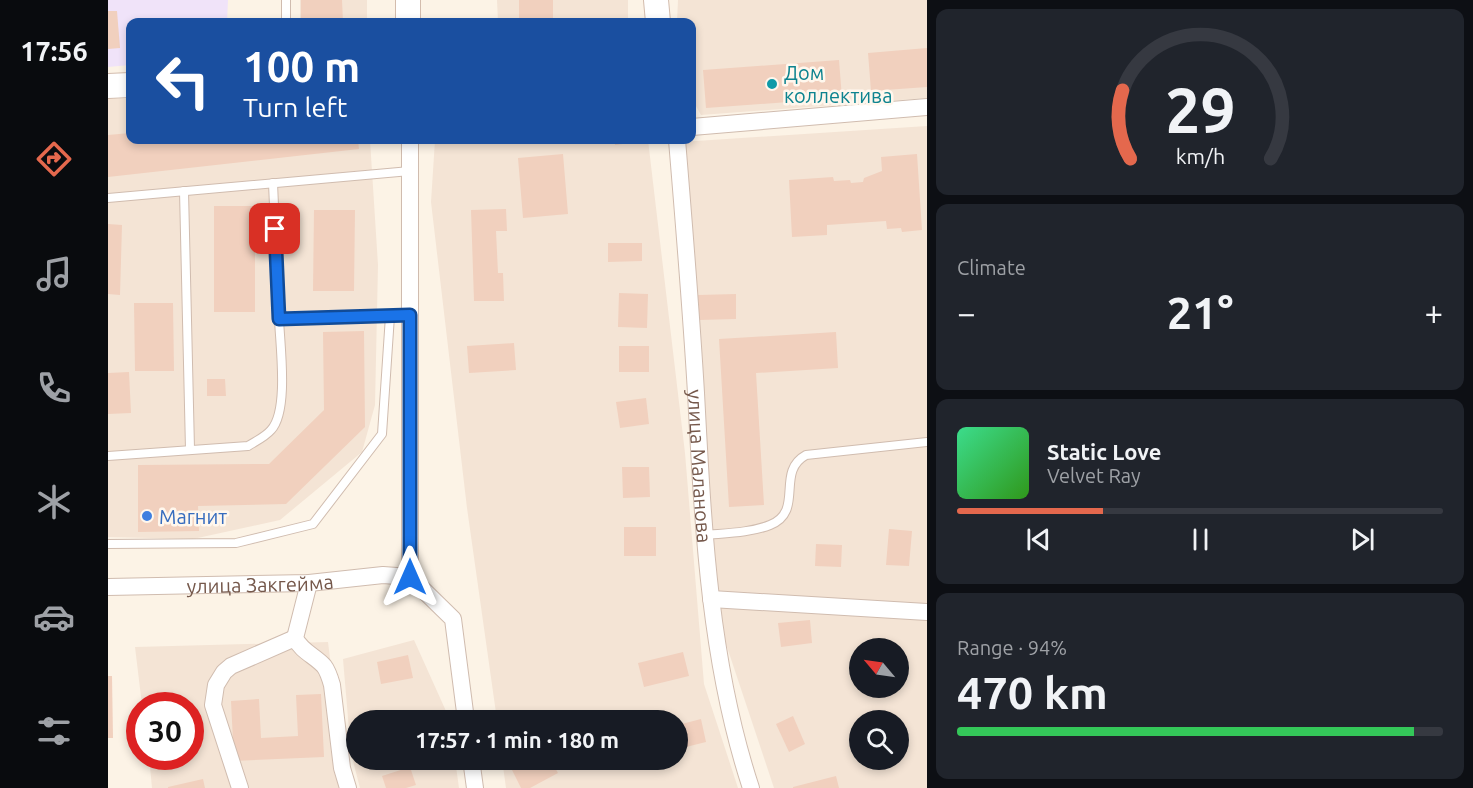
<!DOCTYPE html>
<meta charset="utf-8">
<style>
body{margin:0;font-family:Ubuntu,sans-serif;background:#20242c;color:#f1f3f6;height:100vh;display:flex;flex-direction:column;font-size:22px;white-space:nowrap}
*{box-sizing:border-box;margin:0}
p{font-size:20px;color:#9ea1a6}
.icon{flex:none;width:33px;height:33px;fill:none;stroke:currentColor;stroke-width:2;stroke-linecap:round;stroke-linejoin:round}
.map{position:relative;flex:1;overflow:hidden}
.sheet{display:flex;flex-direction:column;gap:9px;padding:9px;background:#0d0f14;width:546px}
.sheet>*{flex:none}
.guide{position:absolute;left:18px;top:18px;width:570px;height:126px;border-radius:12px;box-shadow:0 3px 9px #0003;background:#1a4fa0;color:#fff;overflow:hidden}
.needle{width:39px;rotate:299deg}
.controls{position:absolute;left:741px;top:638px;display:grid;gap:12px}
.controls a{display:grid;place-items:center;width:60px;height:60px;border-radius:50%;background:#171b24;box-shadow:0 3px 9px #0003;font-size:30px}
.speed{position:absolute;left:18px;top:692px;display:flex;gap:12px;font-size:30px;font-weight:700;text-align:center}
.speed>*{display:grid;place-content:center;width:78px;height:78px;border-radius:50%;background:#171b24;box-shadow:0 3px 9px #0003;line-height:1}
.speed .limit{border:9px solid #d22;background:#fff;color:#111}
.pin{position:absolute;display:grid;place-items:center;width:51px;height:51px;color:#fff;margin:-26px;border-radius:12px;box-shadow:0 3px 9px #0006}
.me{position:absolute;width:66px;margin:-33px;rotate:0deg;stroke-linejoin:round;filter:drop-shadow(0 0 4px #0008)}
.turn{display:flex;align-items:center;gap:21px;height:126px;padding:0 18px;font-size:27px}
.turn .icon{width:78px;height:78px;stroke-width:2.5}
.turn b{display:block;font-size:42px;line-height:51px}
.big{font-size:45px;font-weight:700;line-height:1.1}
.sheet .tile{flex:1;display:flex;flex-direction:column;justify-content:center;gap:9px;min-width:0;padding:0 21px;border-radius:12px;background:#20242c}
.sheet .dial{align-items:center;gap:0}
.dial svg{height:156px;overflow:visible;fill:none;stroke:#363941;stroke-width:7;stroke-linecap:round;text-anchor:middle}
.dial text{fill:#f1f3f6;stroke:none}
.song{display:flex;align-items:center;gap:18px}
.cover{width:72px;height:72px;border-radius:9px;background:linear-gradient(135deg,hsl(150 70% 55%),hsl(110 70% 35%))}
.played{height:6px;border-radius:3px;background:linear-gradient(90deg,#e4684d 30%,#363941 30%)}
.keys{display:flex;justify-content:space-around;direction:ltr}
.heat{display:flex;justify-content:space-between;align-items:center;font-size:33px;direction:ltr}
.charge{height:9px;border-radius:4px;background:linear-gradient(90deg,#34c759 94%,#363941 0)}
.trip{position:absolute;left:238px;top:710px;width:342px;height:60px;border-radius:30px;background:#171b24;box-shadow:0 3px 9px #0003;font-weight:700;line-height:60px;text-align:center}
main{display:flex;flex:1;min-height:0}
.tabs{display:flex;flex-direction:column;width:108px;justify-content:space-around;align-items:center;background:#090b0e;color:#9ea1a6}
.tabs .icon{width:42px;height:42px}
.tabs .on{color:#e4684d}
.tabs b{font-size:27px;color:#f1f3f6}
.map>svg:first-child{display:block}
</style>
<main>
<nav class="tabs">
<b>17:56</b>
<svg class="icon on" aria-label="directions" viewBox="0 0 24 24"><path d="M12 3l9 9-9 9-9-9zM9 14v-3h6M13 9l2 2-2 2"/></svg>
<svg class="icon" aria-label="music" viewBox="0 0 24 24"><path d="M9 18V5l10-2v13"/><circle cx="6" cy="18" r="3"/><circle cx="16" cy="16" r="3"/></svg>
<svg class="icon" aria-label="phone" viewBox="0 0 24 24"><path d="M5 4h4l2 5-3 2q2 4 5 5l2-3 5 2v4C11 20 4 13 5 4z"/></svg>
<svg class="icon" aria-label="climate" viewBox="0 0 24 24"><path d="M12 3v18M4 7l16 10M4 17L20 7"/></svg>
<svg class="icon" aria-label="car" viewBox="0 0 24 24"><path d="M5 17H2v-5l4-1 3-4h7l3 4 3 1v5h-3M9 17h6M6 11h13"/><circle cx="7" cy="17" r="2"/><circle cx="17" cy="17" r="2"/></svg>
<svg class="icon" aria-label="filters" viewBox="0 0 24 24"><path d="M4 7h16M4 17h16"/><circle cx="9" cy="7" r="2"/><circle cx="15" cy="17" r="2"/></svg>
</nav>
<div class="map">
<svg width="819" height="788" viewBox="0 0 819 788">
<rect width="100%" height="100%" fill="#fcf3e6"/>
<g fill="#f4e4d5" fill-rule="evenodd">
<rect x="192" y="0" width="67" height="22"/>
<polygon points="389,0 520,0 520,19 492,22 390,22"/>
<polygon points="570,0 819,0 819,98 593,115 584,99 584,22 569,22"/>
<polygon points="0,99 22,99 22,140 262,140 270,265 267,405 254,452 172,520 85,539 0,537"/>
<path d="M819 126V788H666L613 629 603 583 573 142ZM752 648H790V687H752ZM752 720H790V759H752Z"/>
<polygon points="327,140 540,140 577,453 596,684 630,788 398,788 394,759 570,759 570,720 389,720 359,508 323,202"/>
<polygon points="306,640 342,720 249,720 249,759 347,759 351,788 252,788 243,753 235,659"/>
<polygon points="220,642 238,788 44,788 41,756 82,756 82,705 34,705 27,647"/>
</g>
<polygon fill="#f0e3f9" points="0,0 120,0 119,22 22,22 22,65 0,67"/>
<g fill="#f1d0be">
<polygon points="193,0 234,0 235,22 193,22"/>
<rect x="411" y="0" width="34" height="22"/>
<polygon points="0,11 9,11 12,48 0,49"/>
<polygon points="819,48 819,87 763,91 760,53"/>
<polygon points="731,60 734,98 598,108 595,70"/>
<polygon points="22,133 22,140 250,140 251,149 0,177 0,135"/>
<polygon points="506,140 521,140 522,143 507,145"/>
<polygon points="455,154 460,214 415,218 410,158"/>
<polygon points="809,154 814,230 794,232 793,228 779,229 778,221 719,225 719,235 684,237 681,180 725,177 726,181 742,180 743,183 755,182 756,178 774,171 773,157"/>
<rect x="106" y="206" width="41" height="106"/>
<polygon points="398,209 399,231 388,231 390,273 395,273 396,301 366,301 363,210"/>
<polygon points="206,210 247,210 246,291 205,291"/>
<polygon points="0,224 14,225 12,295 0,294"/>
<polygon points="500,243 534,243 534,261 500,262"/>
<polygon points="511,293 540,294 539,328 510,327"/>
<polygon points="628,294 628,319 591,320 590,295"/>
<polygon points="26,303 65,303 66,371 27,371"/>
<polygon points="256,331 257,427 178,504 90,506 91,531 30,532 30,465 161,464 216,410 215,332"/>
<polygon points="728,332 730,368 648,373 656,505 621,507 611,339"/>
<polygon points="406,343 408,370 361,373 359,346"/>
<rect x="511" y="346" width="30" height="26"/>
<polygon points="21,372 23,413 0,414 0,373"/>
<polygon points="99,379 117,379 118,396 99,396"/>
<polygon points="538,398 541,424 512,428 508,402"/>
<polygon points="514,467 541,467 542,497 515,498"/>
<rect x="516" y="527" width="32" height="29"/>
<polygon points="781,529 804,531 801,566 778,565"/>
<polygon points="708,544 734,545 733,567 707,566"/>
<polygon points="702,620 704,643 673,647 670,623"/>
<polygon points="575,652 581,676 536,687 530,663"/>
<polygon points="300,655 305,678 273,684 269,662"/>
<polygon points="0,676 4,676 5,738 0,738"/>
<polygon points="213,694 216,757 126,761 123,701 151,699 153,738 190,736 188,695"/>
<polygon points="685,716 697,744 681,752 668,724"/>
<polygon points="593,719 598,742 570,749 570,725"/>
<polygon points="415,759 442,759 450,773 422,788 413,788 402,766"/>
<polygon points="302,767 308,785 298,788 278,788 274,776"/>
<polygon points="728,776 731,788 685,788 685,787"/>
<polygon points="95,779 97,788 60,788 60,787"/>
</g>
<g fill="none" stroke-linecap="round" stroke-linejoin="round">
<g stroke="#d0bcaf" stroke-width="10">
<g id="lane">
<polyline points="178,0 178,22"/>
<polyline points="165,183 171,319"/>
<polyline points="76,191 82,449"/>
<polyline points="0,198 302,171"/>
<path d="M0 456 140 446C148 441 157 437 163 430 181 411 172 345 171 319L302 316"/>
<path d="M596 535C617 533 642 533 662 525 697 511 667 472 698 455L819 442"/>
<polyline points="0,544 128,543 205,524 274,434 282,316"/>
</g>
</g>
<g stroke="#d0bcaf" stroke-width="18">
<g id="street">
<polyline points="584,127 819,107"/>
<polyline points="302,140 302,577 345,619 358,720"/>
<path id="s1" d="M569 140C576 224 583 309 588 393 595 525 601 661 643 788"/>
<path d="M201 583 187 638C193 651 207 656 216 666 220 671 222 678 224 685L234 768 240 788"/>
<path id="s2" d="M0 587 201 583 275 575 302 577"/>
<polyline points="603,599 819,612"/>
<polyline points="363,759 367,788"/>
<polyline points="132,788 105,705 108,685 116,672 123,666 187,638"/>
</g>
</g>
<g stroke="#d3bcad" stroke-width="26">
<g id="secondary">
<polyline points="300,0 300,22"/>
<polyline points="548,0 550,22"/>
<polyline points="0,86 22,85"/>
</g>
</g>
<use href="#lane" stroke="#fff" stroke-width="8"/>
<use href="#street" stroke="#fff" stroke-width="16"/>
<use href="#secondary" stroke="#fff" stroke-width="24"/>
</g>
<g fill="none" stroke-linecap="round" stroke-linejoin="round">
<g stroke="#114b97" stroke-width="15">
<polyline id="route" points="167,229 171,319 302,315 302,577"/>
</g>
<use href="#route" stroke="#1a73e8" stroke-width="10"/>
</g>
<circle fill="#0f9aa8" stroke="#fff7ed" stroke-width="2" cx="664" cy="84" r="6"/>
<circle fill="#3f7fe0" stroke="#fff7ed" stroke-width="2" cx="39" cy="516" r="6"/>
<g text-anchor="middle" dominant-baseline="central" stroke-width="5" stroke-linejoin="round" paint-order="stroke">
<g font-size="20" fill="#0d838f" stroke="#fff7ed" text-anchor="start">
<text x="676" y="72">Дом<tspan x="676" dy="23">коллектива</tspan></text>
</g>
<g font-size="20" fill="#75584b" stroke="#fff7ed">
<text stroke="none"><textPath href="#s1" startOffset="327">улица Маланова</textPath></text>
<text stroke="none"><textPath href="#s2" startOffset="152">улица Закгейма</textPath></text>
</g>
<g font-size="20" fill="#366cbe" stroke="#fff7ed" text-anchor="start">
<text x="51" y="516">Магнит</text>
</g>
</g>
</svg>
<div class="controls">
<a><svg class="needle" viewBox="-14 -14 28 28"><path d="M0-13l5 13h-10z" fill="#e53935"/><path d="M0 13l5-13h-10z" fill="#9ea1a6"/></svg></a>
<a><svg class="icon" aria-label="search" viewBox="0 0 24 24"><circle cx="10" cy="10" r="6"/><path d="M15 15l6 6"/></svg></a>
</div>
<div class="speed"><div class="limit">30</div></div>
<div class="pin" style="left:167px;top:229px;background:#d93025"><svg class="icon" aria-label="arrive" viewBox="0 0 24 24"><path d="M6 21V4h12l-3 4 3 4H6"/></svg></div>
<svg class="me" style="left:302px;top:577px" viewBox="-20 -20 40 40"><path d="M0-17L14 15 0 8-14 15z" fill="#1a73e8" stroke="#fff" stroke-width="4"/></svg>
<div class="trip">17:57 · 1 min · 180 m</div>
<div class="guide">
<div class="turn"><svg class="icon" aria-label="left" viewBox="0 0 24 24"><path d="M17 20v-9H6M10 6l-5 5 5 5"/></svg><div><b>100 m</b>Turn left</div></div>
</div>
</div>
<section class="sheet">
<div class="tile dial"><svg viewBox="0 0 100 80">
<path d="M14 69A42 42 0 1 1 86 69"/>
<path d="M14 69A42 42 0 0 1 10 34" stroke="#e4684d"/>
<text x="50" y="56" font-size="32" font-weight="700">29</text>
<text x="50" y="72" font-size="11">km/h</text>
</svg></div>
<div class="tile"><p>Climate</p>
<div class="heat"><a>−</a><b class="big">21°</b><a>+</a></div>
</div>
<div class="tile">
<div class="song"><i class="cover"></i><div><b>Static Love</b><p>Velvet Ray</p></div></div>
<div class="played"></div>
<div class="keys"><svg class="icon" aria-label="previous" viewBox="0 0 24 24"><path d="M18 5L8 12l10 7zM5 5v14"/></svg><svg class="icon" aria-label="pause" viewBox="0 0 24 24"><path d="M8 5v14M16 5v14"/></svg><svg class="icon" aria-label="next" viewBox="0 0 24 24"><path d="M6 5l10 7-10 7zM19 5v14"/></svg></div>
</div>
<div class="tile"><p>Range · 94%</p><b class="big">470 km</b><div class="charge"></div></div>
</section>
</main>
